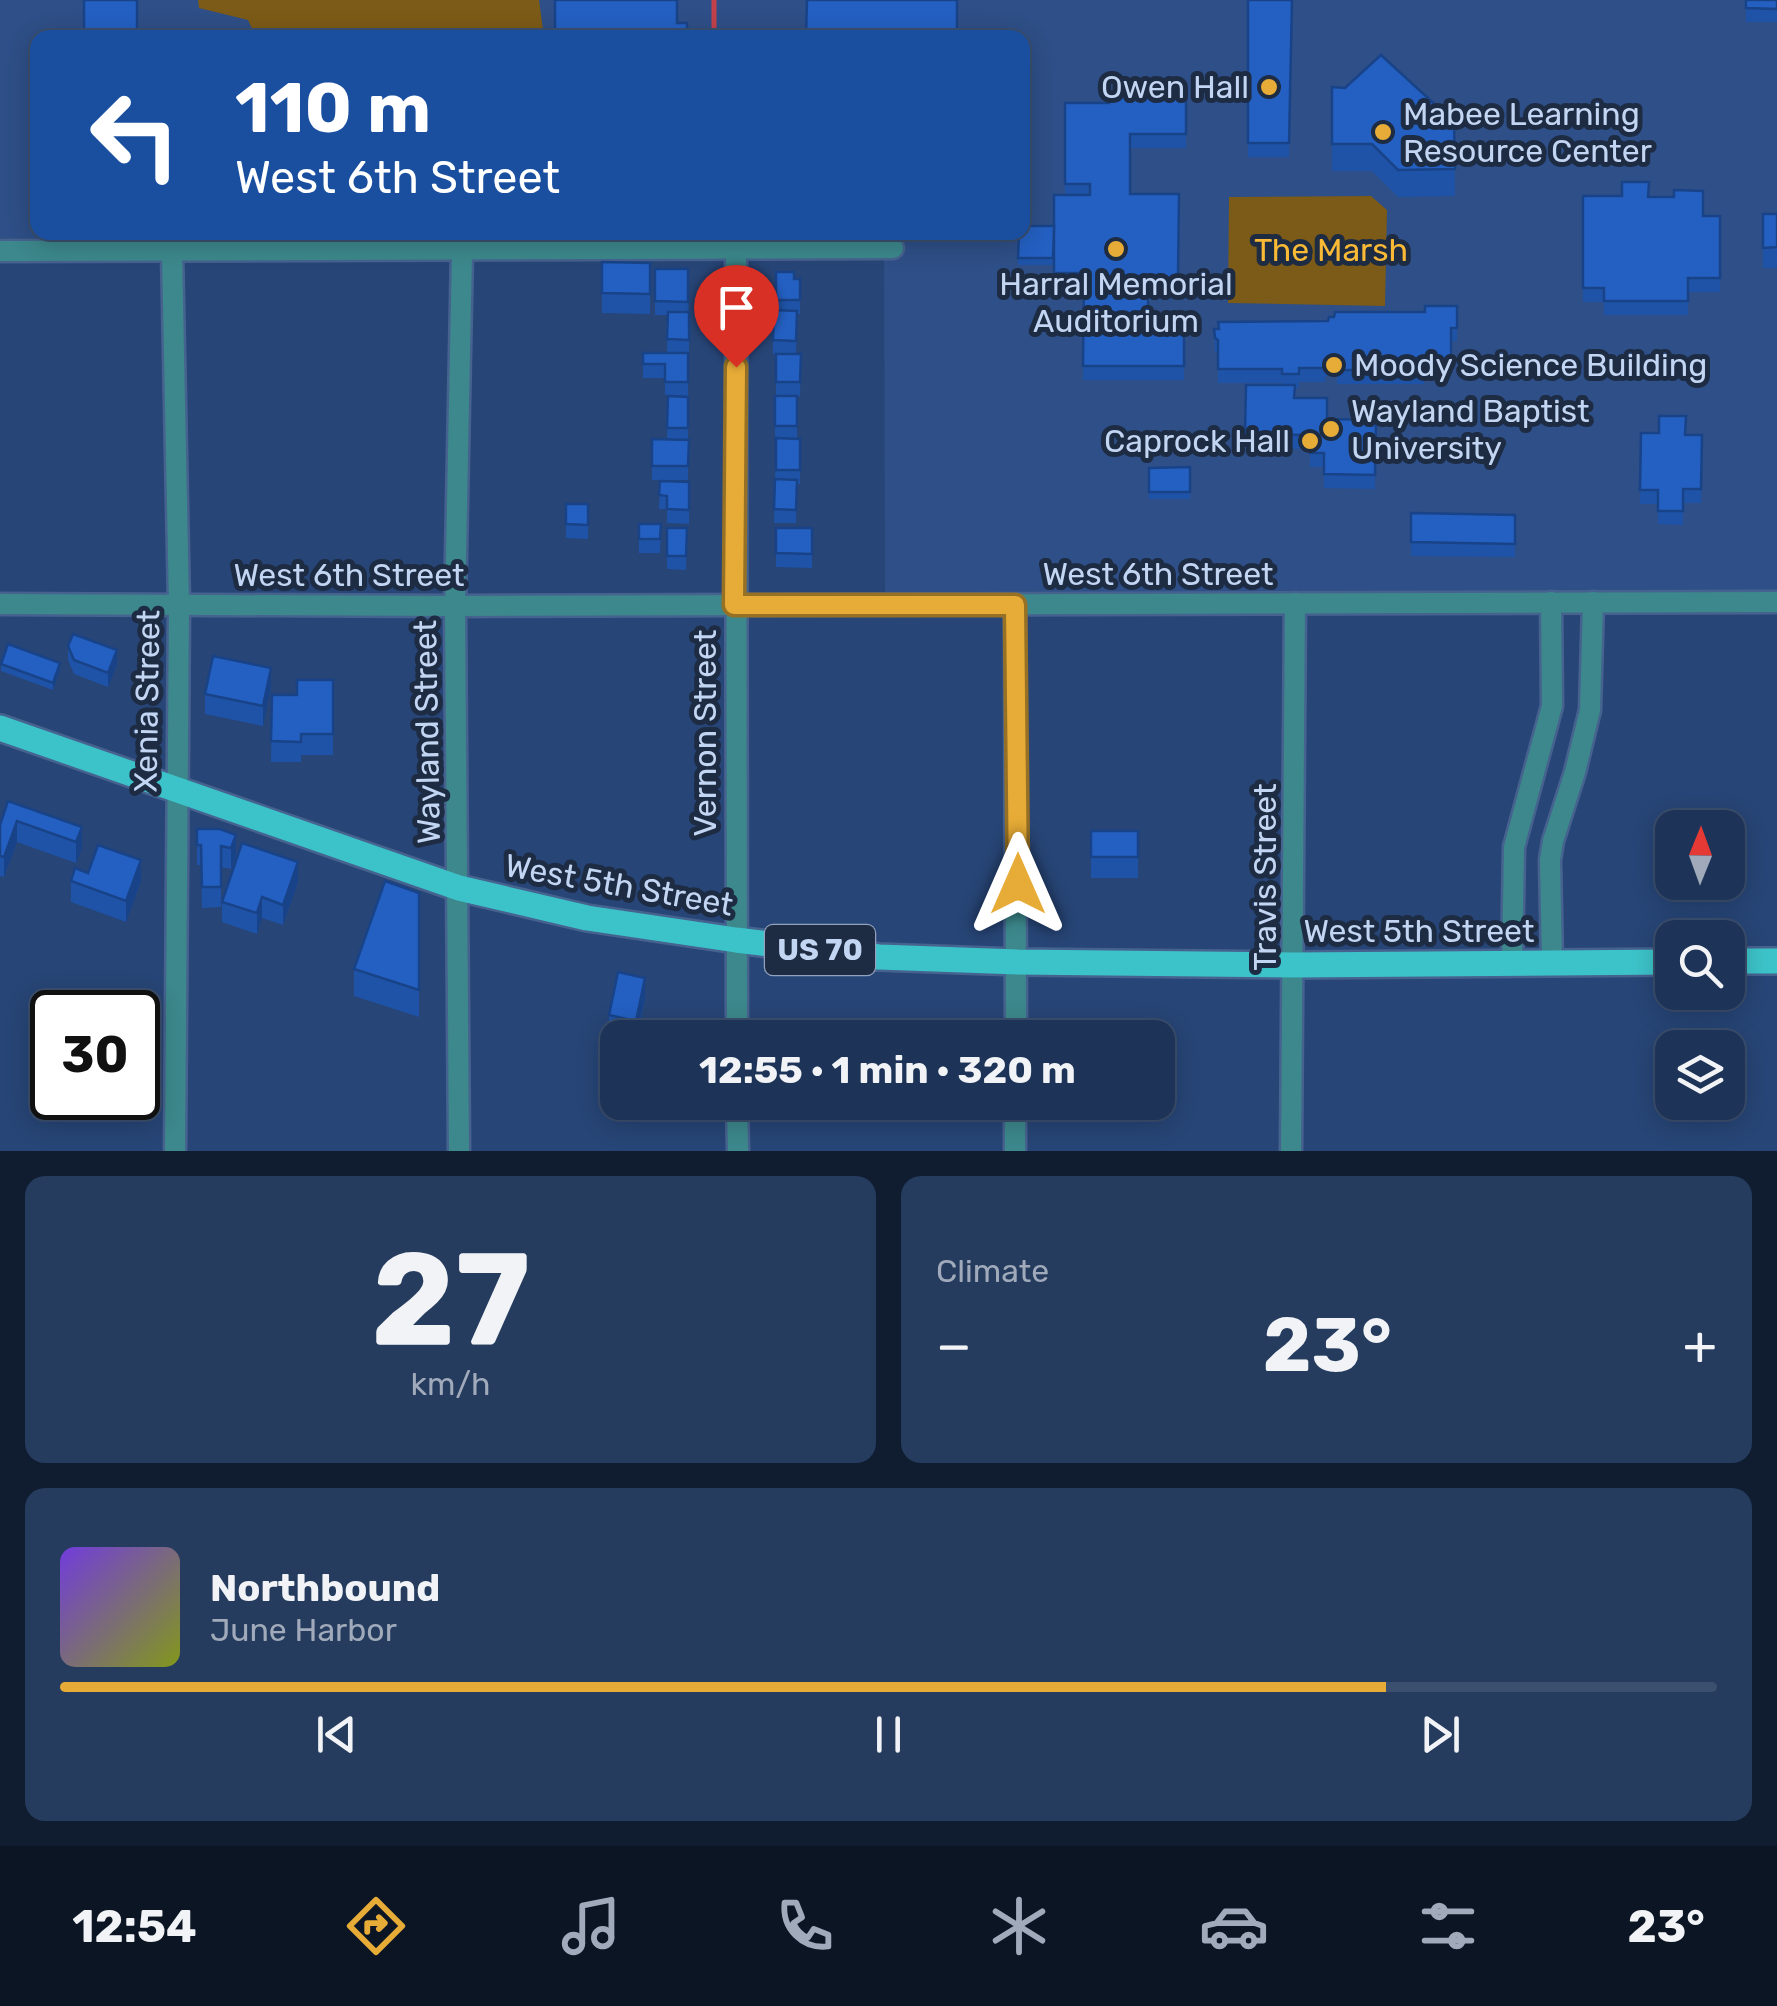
<!DOCTYPE html>
<meta charset="utf-8">
<style>
body{margin:0;font-family:Rubik,sans-serif;background:#253c5e;color:#f1f3f6;height:100vh;display:flex;flex-direction:column;font-size:38px;white-space:nowrap}
*{box-sizing:border-box;margin:0}
p{font-size:32px;color:#a0aaba}
.icon{flex:none;width:55px;height:55px;fill:none;stroke:currentColor;stroke-width:2;stroke-linecap:round;stroke-linejoin:round}
.map{position:relative;height:1151px;overflow:hidden}
.sheet{display:flex;flex-direction:column;gap:25px;padding:25px;background:#101d30;flex:1}
.sheet>*{flex:none}
.guide{position:absolute;left:30px;top:30px;width:1000px;height:210px;border-radius:20px;box-shadow:0 5px 25px #0003,0 0 0 2px #3b4f6e;background:#1a4fa0;color:#fff;overflow:hidden}
.needle{width:65px;rotate:1deg}
.buttons{position:absolute;left:1655px;top:810px;display:grid;gap:20px}
.buttons a{display:grid;place-items:center;width:90px;height:90px;border-radius:20px;background:#1d3458;box-shadow:0 5px 25px #0003,0 0 0 2px #3b4f6e;font-size:50px}
.speed{position:absolute;left:30px;top:990px;display:flex;gap:20px;font-size:50px;font-weight:700;text-align:center}
.speed>*{display:grid;place-content:center;width:130px;height:130px;border-radius:50%;background:#1d3458;box-shadow:0 5px 25px #0003,0 0 0 2px #3b4f6e;line-height:1}
.speed .limit{border:5px solid #111;border-radius:15px;background:#fff;color:#111}
.pin{position:absolute;display:grid;place-items:center;width:85px;height:85px;color:#fff;margin:-102px -42px;border-radius:50% 50% 50% 0;rotate:-45deg;box-shadow:0 0 10px #0007}
.pin .icon{rotate:45deg}
.me{position:absolute;width:110px;margin:-55px;rotate:0deg;stroke-linejoin:round;filter:drop-shadow(0 0 8px #0008)}
.turn{display:flex;align-items:center;gap:35px;height:210px;padding:0 40px;font-size:45px}
.turn .icon{width:130px;height:130px;stroke-width:2.5}
.turn b{display:block;font-size:70px;line-height:85px}
.big{font-size:75px;font-weight:700;line-height:1.1}
.sheet .widget{flex:1;display:flex;flex-direction:column;justify-content:center;gap:15px;min-width:0;padding:0 35px;border-radius:20px;background:#253c5e}
.sheet .dial{align-items:center;gap:0}
.dial b{font-size:130px;line-height:1}
.song{display:flex;align-items:center;gap:30px}
.cover{width:120px;height:120px;border-radius:15px;background:linear-gradient(135deg,hsl(260 70% 55%),hsl(70 70% 35%))}
.played{height:10px;border-radius:5px;background:linear-gradient(90deg,#e7ac37 80%,#3b4f6e 80%)}
.keys{display:flex;justify-content:space-around;direction:ltr}
.heat{display:flex;justify-content:space-between;align-items:center;font-size:55px;direction:ltr}
.sheet .tiles{flex:1;display:grid;gap:25px;grid-template-columns:1fr 1fr}
.widget:last-child{grid-column:span 2}
.trip{position:absolute;left:600px;top:1020px;width:575px;height:100px;border-radius:20px;background:#1d3458;box-shadow:0 5px 25px #0003,0 0 0 2px #3b4f6e;font-weight:700;line-height:100px;text-align:center}
.tab-bar{display:flex;height:160px;justify-content:space-around;align-items:center;background:#0c1523;color:#a0aaba}
.tab-bar .icon{width:70px;height:70px}
.tab-bar .active{color:#e7ac37}
.tab-bar b{font-size:45px;color:#f1f3f6}
.map>svg:first-child{display:block}
</style>
<div class="map">
<svg width="1777" height="1151" viewBox="0 0 1777 1151">
<rect width="100%" height="100%" fill="#274576"/>
<path fill="#2e4f87" fill-rule="evenodd" d="M0 0H1777V590L885 594 884 236 0 238ZM38 38H1022V232H38Z"/>
<g fill="#7c5a17">
<polygon points="198,0 539,0 544,37 256,37 248,20 199,8"/>
<polygon points="1371,196 1387,210 1385,306 1228,303 1229,197"/>
</g>
<g fill="none" stroke-linecap="round" stroke-linejoin="round">
<polyline stroke="#c3414b" stroke-width="5" points="714,0 714,38"/>
<g stroke="#46628f" stroke-width="25">
<g id="street">
<polyline points="736,248 737,1038"/>
<polyline points="0,251 893,248"/>
<polyline points="172,252 179,604 175,1151"/>
<polyline points="0,604 455,606 1777,602"/>
<polyline points="1015,605 1016,1038"/>
<polyline points="1552,963 1550,860 1553,841 1575,772 1590,710 1593,602"/>
<polyline points="1512,964 1514,847 1552,706 1551,602"/>
<polyline points="737,1102 738,1151"/>
<polyline points="459,1151 455,606 462,251"/>
<polyline points="1015,1151 1015,1102"/>
<polyline points="1291,1151 1295,603"/>
</g>
</g>
<g stroke="#46628f" stroke-width="30">
<g id="primary">
<polyline points="0,728 459,888 587,918 736,940 879,957 1018,962 1295,965 1672,962"/>
<polyline points="1728,961 1777,961"/>
</g>
</g>
<use href="#street" stroke="#3c888c" stroke-width="20"/>
<use href="#primary" stroke="#3cc3c9" stroke-width="25"/>
</g>
<g fill="#1f53a7">
<polygon points="807,0 958,0 957,38 806,38"/>
<polygon points="1248,0 1292,0 1289,157 1248,157"/>
<rect x="1746" y="0" width="31" height="22"/>
<polygon points="1332,87 1454,122 1455,196 1398,197 1372,171 1332,171"/>
<polygon points="1186,94 1186,148 1130,148 1130,194 1179,275 1187,276 1187,299 1148,299 1148,320 1184,321 1184,380 1083,380 1084,286 1054,287 1054,234 1053,265 1018,265 1019,232 1054,226 1065,195 1065,103 1109,103"/>
<polygon points="1583,196 1649,197 1703,216 1720,216 1720,292 1688,292 1688,315 1604,315 1604,302 1583,302"/>
<rect x="1763" y="214" width="14" height="54"/>
<polygon points="602,262 650,263 650,314 602,313"/>
<polygon points="655,269 688,269 689,353 667,353 668,315 655,315"/>
<polygon points="776,272 794,279 800,279 800,314 797,314 796,354 801,354 800,396 776,396 776,354 773,354 773,340"/>
<polygon points="1457,306 1457,341 1451,341 1451,377 1424,377 1424,384 1337,384 1337,376 1325,376 1325,382 1299,382 1299,388 1295,388 1294,398 1327,419 1376,420 1375,489 1324,488 1324,467 1310,467 1310,449 1245,448 1246,385 1282,385 1282,383 1218,383 1218,353 1215,352 1214,329 1425,312"/>
<polygon points="643,353 688,353 688,396 665,395 665,378 643,378"/>
<polygon points="668,396 688,397 688,480 652,480 652,439 667,439"/>
<polygon points="775,396 797,396 797,439 800,439 800,484 797,484 796,523 774,523 776,440 775,440"/>
<polygon points="1641,433 1702,435 1701,503 1683,503 1683,525 1658,524 1658,504 1640,504"/>
<polygon points="1190,467 1190,499 1149,499 1149,468"/>
<polygon points="660,481 689,482 689,524 667,523 667,509 659,509"/>
<polygon points="566,504 588,504 588,539 566,538"/>
<polygon points="1411,513 1515,515 1515,557 1411,556"/>
<polygon points="639,524 661,524 660,553 639,553"/>
<polygon points="667,528 687,528 686,570 667,569"/>
<polygon points="776,528 812,528 812,568 776,567"/>
<polygon points="68,646 117,664 108,687 74,674 68,660"/>
<polygon points="1,664 60,670 53,690 1,671"/>
<polygon points="333,680 333,755 301,755 301,762 271,762 272,695 297,695"/>
<polygon points="271,688 263,726 205,714 205,694"/>
<polygon points="8,801 82,827 82,848 76,863 17,842 4,877 0,876 0,825"/>
<polygon points="197,829 220,829 236,855 231,869 221,867 221,907 202,908 201,865 197,865"/>
<rect x="1091" y="831" width="47" height="47"/>
<polygon points="88,873 141,881 126,922 71,902 71,881"/>
<polygon points="298,882 283,925 262,918 257,934 222,922 222,902"/>
<polygon points="419,893 419,1017 354,996 354,969"/>
<polygon points="645,998 637,1038 618,1038 609,1036 609,1015"/>
</g>
<g fill="#194388">
<polygon points="117,650 117,664 108,687 108,673"/>
<polygon points="60,663 60,670 53,690 53,683"/>
<polygon points="271,668 271,688 263,726 263,706"/>
<polygon points="17,821 17,842 4,877 4,857"/>
<polygon points="82,827 82,848 76,863 76,842"/>
<polygon points="236,835 236,855 231,869 231,848"/>
<polygon points="141,860 141,881 126,922 126,901"/>
<polygon points="298,862 298,882 283,925 283,905"/>
<polygon points="262,897 262,918 257,934 257,913"/>
<polygon points="645,978 645,998 636,1038 636,1021"/>
</g>
<g fill="#2460c2" stroke="#194388" stroke-width="2.5">
<rect x="84" y="0" width="53" height="38"/>
<polygon points="555,0 677,0 677,23 687,23 687,38 555,38"/>
<polygon points="807,0 957,0 957,32 906,32 906,38 858,38 858,35 806,35"/>
<polygon points="1248,0 1292,0 1289,143 1248,143"/>
<polygon points="1746,0 1777,0 1777,9 1746,8"/>
<polygon points="1381,55 1454,122 1455,169 1398,170 1372,144 1332,144 1332,87 1345,88"/>
<polygon points="1108,94 1186,94 1186,134 1130,134 1130,194 1179,194 1178,275 1187,276 1187,285 1148,285 1148,320 1184,321 1184,366 1083,366 1084,273 1054,273 1054,195 1090,195 1090,184 1065,184 1065,103 1109,103"/>
<polygon points="1622,182 1649,182 1648,197 1674,197 1674,190 1703,191 1703,216 1720,216 1720,278 1688,278 1688,301 1604,301 1604,288 1583,288 1583,196 1622,196"/>
<polygon points="1763,214 1777,214 1777,247 1763,248"/>
<polygon points="1022,226 1054,226 1053,258 1018,258 1019,232 1022,232"/>
<polygon points="602,262 650,263 650,294 602,293"/>
<polygon points="655,269 688,269 688,302 655,301"/>
<polygon points="776,272 794,272 794,279 800,279 800,300 776,300"/>
<polygon points="1425,306 1457,306 1457,328 1451,328 1451,363 1424,364 1424,370 1337,370 1337,363 1325,363 1325,368 1299,368 1299,374 1282,374 1282,369 1218,369 1218,340 1215,338 1214,329 1219,329 1218,322 1328,321 1329,317 1334,317 1335,312 1425,312"/>
<polygon points="774,310 797,311 796,341 773,340"/>
<polygon points="668,312 689,312 689,340 667,339"/>
<polygon points="643,353 688,353 688,382 665,382 665,364 643,364"/>
<polygon points="776,354 801,354 800,382 776,382"/>
<polygon points="1246,385 1295,385 1294,398 1327,398 1327,419 1376,420 1375,475 1324,474 1324,453 1310,453 1310,435 1245,434"/>
<polygon points="668,396 688,397 688,428 667,428"/>
<rect x="775" y="396" width="22" height="30"/>
<polygon points="1659,416 1686,416 1685,435 1702,435 1701,489 1683,489 1683,511 1658,511 1658,490 1640,490 1641,433 1659,433"/>
<polygon points="776,438 800,439 800,470 776,470"/>
<polygon points="652,439 689,440 688,466 652,466"/>
<polygon points="1190,467 1190,492 1149,492 1149,468"/>
<polygon points="775,479 797,480 796,510 774,509"/>
<polygon points="660,481 689,482 689,510 667,509 667,496 659,495"/>
<polygon points="566,504 588,504 588,525 566,524"/>
<polygon points="1411,513 1515,515 1515,544 1411,542"/>
<polygon points="639,524 661,524 660,539 639,539"/>
<polygon points="667,528 687,528 686,556 667,556"/>
<polygon points="776,528 812,528 812,554 776,553"/>
<polygon points="73,634 117,650 108,673 74,660 68,646"/>
<polygon points="8,644 60,663 53,683 1,664"/>
<polygon points="213,656 271,668 263,706 205,694"/>
<polygon points="297,680 333,680 333,734 301,734 301,742 271,741 272,695 297,695"/>
<polygon points="8,801 82,827 76,842 17,821 4,857 0,856 0,825"/>
<polygon points="197,829 220,829 236,835 231,848 221,846 221,887 202,887 201,845 197,845"/>
<rect x="1091" y="831" width="47" height="26"/>
<polygon points="242,843 298,862 283,905 262,897 257,913 222,902"/>
<polygon points="98,845 141,860 126,901 71,881 75,868 88,873"/>
<polygon points="385,881 419,893 419,990 354,969"/>
<polygon points="618,972 645,978 636,1021 609,1015"/>
</g>
<g fill="none" stroke-linecap="round" stroke-linejoin="round">
<g stroke="#967024" stroke-width="25">
<polyline id="route" points="736,367 734,605 1015,605 1018,884"/>
</g>
<use href="#route" stroke="#e7ac37" stroke-width="18"/>
</g>
<g fill="#e7ac37" stroke="#1e2c43" stroke-width="4">
<circle cx="1269" cy="87" r="10"/>
<circle cx="1383" cy="132" r="10"/>
<circle cx="1116" cy="249" r="10"/>
<circle cx="1334" cy="365" r="10"/>
<circle cx="1331" cy="429" r="10"/>
<circle cx="1310" cy="441" r="10"/>
</g>
<g text-anchor="middle" dominant-baseline="central" stroke-width="10" stroke-linejoin="round" paint-order="stroke">
<rect fill="#1e2c43" stroke="#91a2be" stroke-width="2.5" x="765" y="925" width="110" height="50" rx="8"/>
<g font-size="30" font-weight="bold" fill="#c2d5f2">
<text x="820" y="950">US 70</text>
</g>
<g font-size="32" fill="#c2d5f2" stroke="#1e2c43" text-anchor="start">
<text x="1249" y="87" text-anchor="end">Owen Hall</text>
<text x="1403" y="114">Mabee Learning<tspan x="1403" dy="37">Resource Center</tspan></text>
<text x="1116" y="284" text-anchor="middle">Harral Memorial<tspan x="1116" dy="37">Auditorium</tspan></text>
<text x="1354" y="365">Moody Science Building</text>
<text x="1351" y="411">Wayland Baptist<tspan x="1351" dy="37">University</tspan></text>
<text x="1290" y="441" text-anchor="end">Caprock Hall</text>
</g>
<g font-size="32" fill="#fbba36" stroke="#1e2c43">
<text x="1331" y="250">The Marsh</text>
</g>
<g font-size="32" fill="#c2d5f2" stroke="#1e2c43">
<text x="1158" y="574">West 6th Street</text>
<text x="349" y="575">West 6th Street</text>
<text transform="translate(147 701) rotate(-89)">Xenia Street</text>
<text transform="translate(427 732) rotate(-91)">Wayland Street</text>
<text transform="translate(705 733) rotate(-90)">Vernon Street</text>
<text transform="translate(1265 877) rotate(-90)">Travis Street</text>
<text transform="translate(619 885) rotate(10)">West 5th Street</text>
<text x="1419" y="931">West 5th Street</text>
</g>
</g>
</svg>
<div class="buttons">
<a><svg class="needle" viewBox="-14 -14 28 28"><path d="M0-13l5 13h-10z" fill="#e53935"/><path d="M0 13l5-13h-10z" fill="#a0aaba"/></svg></a>
<a><svg class="icon" aria-label="search" viewBox="0 0 24 24"><circle cx="10" cy="10" r="6"/><path d="M15 15l6 6"/></svg></a>
<a><svg class="icon" aria-label="layers" viewBox="0 0 24 24"><path d="M12 4l9 5-9 5-9-5zM3 14l9 5 9-5"/></svg></a>
</div>
<div class="speed"><div class="limit">30</div></div>
<div class="pin" style="left:736px;top:367px;background:#d93025"><svg class="icon" aria-label="arrive" viewBox="0 0 24 24"><path d="M6 21V4h12l-3 4 3 4H6"/></svg></div>
<svg class="me" style="left:1018px;top:884px" viewBox="-20 -20 40 40"><path d="M0-17L14 15 0 8-14 15z" fill="#e7ac37" stroke="#fff" stroke-width="4"/></svg>
<div class="trip">12:55 · 1 min · 320 m</div>
<div class="guide">
<div class="turn"><svg class="icon" aria-label="left" viewBox="0 0 24 24"><path d="M17 20v-9H6M10 6l-5 5 5 5"/></svg><div><b>110 m</b>West 6th Street</div></div>
</div>
</div>
<section class="sheet">
<div class="tiles">
<div class="widget dial"><b>27</b><p>km/h</p></div>
<div class="widget"><p>Climate</p>
<div class="heat"><a>−</a><b class="big">23°</b><a>+</a></div>
</div>
<div class="widget">
<div class="song"><i class="cover"></i><div><b>Northbound</b><p>June Harbor</p></div></div>
<div class="played"></div>
<div class="keys"><svg class="icon" aria-label="previous" viewBox="0 0 24 24"><path d="M18 5L8 12l10 7zM5 5v14"/></svg><svg class="icon" aria-label="pause" viewBox="0 0 24 24"><path d="M8 5v14M16 5v14"/></svg><svg class="icon" aria-label="next" viewBox="0 0 24 24"><path d="M6 5l10 7-10 7zM19 5v14"/></svg></div>
</div>
</div>
</section>
<nav class="tab-bar">
<b>12:54</b>
<svg class="icon active" aria-label="directions" viewBox="0 0 24 24"><path d="M12 3l9 9-9 9-9-9zM9 14v-3h6M13 9l2 2-2 2"/></svg>
<svg class="icon" aria-label="music" viewBox="0 0 24 24"><path d="M9 18V5l10-2v13"/><circle cx="6" cy="18" r="3"/><circle cx="16" cy="16" r="3"/></svg>
<svg class="icon" aria-label="phone" viewBox="0 0 24 24"><path d="M5 4h4l2 5-3 2q2 4 5 5l2-3 5 2v4C11 20 4 13 5 4z"/></svg>
<svg class="icon" aria-label="climate" viewBox="0 0 24 24"><path d="M12 3v18M4 7l16 10M4 17L20 7"/></svg>
<svg class="icon" aria-label="car" viewBox="0 0 24 24"><path d="M5 17H2v-5l4-1 3-4h7l3 4 3 1v5h-3M9 17h6M6 11h13"/><circle cx="7" cy="17" r="2"/><circle cx="17" cy="17" r="2"/></svg>
<svg class="icon" aria-label="filters" viewBox="0 0 24 24"><path d="M4 7h16M4 17h16"/><circle cx="9" cy="7" r="2"/><circle cx="15" cy="17" r="2"/></svg>
<b>23°</b>
</nav>
